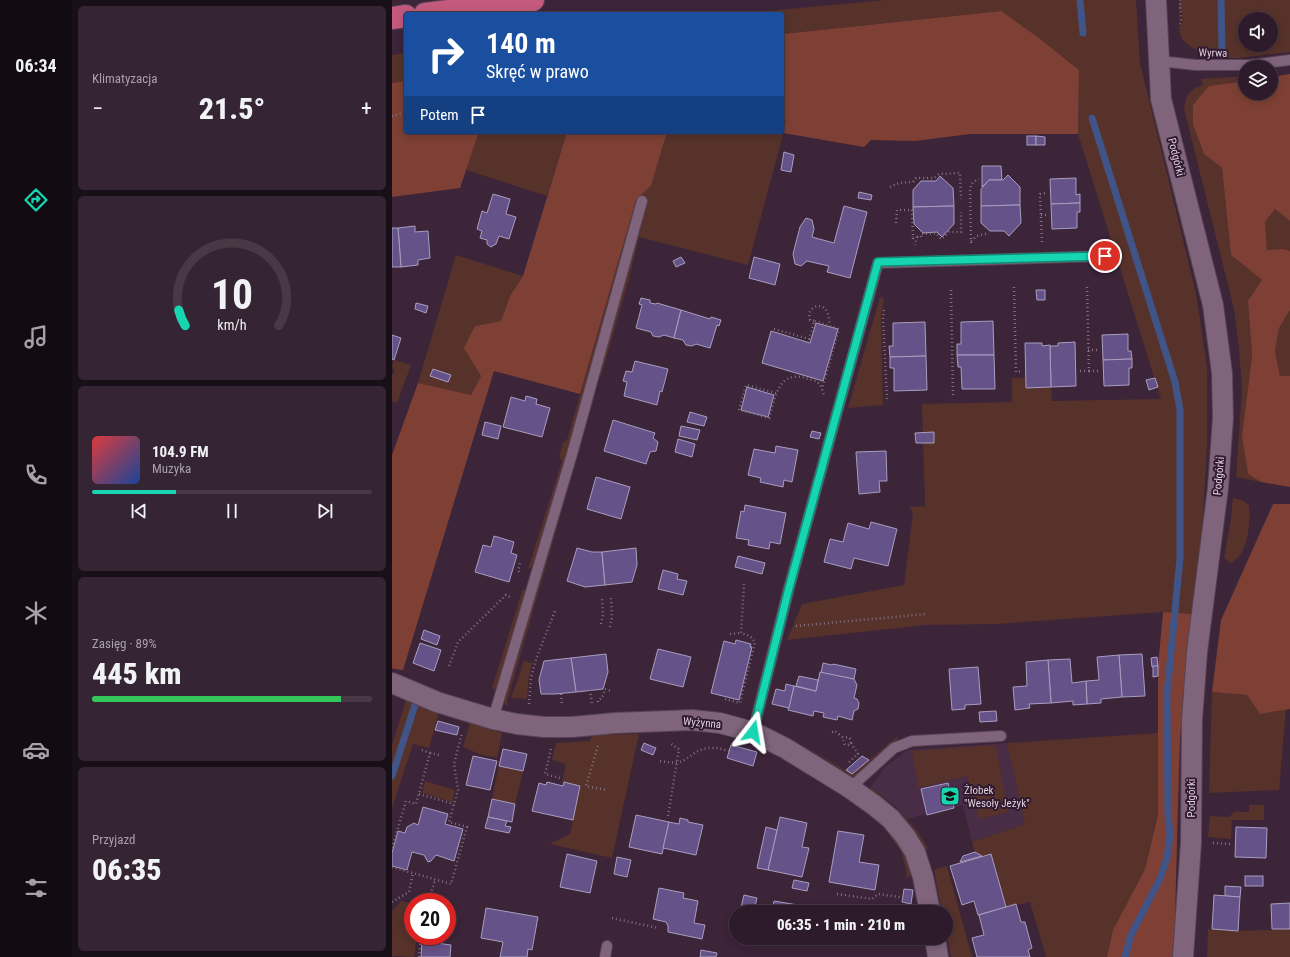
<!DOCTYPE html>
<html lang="pl">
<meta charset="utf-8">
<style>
body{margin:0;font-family:"Roboto Condensed",sans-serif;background:#352433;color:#f1f3f6;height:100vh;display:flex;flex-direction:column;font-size:15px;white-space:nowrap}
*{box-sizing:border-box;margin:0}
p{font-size:13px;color:#a7a1a9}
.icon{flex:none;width:22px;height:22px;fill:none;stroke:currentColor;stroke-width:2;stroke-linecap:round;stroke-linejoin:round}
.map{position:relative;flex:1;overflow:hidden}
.panel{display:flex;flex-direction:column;gap:6px;padding:6px;background:#190f18;width:320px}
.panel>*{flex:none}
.guide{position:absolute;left:12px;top:12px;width:380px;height:122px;border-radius:4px;box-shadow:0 2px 10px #0003,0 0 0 1px #483947;background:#1a4fa0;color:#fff;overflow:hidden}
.controls{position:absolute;left:846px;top:12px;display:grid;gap:8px}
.controls a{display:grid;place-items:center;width:40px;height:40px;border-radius:50%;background:#2d1b2b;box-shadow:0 2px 10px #0003,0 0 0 1px #483947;font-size:20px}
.speed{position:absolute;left:12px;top:893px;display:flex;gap:8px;font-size:20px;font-weight:700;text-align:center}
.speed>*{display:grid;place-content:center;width:52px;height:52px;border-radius:50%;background:#2d1b2b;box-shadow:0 2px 10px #0003,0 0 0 1px #483947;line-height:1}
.speed .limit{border:6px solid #d22;background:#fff;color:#111}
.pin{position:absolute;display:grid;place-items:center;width:34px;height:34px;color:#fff;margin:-17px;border:2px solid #fff;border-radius:50%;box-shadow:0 1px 4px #0007}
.me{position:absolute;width:44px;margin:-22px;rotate:14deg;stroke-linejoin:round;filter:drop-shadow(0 0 3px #0008)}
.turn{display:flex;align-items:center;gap:14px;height:84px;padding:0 16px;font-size:18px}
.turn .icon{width:52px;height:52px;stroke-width:2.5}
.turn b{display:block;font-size:28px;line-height:34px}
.then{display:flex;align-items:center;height:38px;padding:0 16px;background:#0003;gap:8px;font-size:15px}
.big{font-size:30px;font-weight:800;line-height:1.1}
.panel .tile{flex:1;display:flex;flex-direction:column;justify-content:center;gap:6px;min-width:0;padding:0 14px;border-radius:6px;background:#352433}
.panel .dial{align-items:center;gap:0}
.dial svg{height:104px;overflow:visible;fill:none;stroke:#483947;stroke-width:7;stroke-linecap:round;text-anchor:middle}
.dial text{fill:#f1f3f6;stroke:none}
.song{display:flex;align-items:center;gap:12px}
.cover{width:48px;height:48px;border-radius:6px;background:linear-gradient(135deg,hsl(0 70% 55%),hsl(220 70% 35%))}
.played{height:4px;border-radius:2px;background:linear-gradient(90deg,#18d5b2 30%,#483947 30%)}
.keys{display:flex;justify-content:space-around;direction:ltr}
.heat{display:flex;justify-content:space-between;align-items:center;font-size:22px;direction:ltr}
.charge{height:6px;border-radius:3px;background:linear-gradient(90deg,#34c759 89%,#483947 0)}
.trip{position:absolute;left:337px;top:905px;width:224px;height:40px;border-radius:20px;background:#2d1b2b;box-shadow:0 2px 10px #0003,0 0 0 1px #483947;font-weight:800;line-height:40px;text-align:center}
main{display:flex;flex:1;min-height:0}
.menu{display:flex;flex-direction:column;width:72px;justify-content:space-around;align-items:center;background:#120b11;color:#a7a1a9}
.menu .icon{width:28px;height:28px}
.menu .selected{color:#18d5b2}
.menu b{font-size:18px;color:#f1f3f6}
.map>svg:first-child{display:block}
</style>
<main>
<nav class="menu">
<b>06:34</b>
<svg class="icon selected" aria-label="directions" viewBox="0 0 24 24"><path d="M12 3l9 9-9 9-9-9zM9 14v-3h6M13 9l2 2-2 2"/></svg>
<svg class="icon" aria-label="music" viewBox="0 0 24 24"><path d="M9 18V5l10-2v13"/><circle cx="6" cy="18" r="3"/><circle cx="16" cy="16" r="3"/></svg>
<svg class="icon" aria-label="phone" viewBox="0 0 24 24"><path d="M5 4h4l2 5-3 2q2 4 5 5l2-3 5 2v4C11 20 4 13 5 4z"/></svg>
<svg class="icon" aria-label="climate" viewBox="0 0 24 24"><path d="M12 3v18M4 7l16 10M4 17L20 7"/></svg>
<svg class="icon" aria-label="car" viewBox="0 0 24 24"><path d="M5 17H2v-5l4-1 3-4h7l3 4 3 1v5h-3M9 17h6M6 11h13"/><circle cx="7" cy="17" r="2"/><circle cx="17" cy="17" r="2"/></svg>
<svg class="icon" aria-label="filters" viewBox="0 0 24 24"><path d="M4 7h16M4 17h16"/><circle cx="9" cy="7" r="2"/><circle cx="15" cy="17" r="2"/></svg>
</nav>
<section class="panel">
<div class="tile"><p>Klimatyzacja</p>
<div class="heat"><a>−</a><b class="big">21.5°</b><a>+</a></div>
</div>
<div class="tile dial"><svg viewBox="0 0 100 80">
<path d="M14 69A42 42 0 1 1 86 69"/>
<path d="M14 69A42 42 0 0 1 9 57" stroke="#18d5b2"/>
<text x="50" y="56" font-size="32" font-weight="700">10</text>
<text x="50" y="72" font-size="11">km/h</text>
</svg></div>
<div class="tile">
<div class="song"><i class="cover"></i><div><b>104.9 FM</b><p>Muzyka</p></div></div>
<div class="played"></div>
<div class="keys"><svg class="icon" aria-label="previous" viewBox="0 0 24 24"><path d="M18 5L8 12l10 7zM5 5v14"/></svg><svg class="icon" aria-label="pause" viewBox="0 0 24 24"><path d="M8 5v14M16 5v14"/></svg><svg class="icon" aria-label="next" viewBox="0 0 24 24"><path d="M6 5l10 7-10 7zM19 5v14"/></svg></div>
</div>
<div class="tile"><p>Zasięg · 89%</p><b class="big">445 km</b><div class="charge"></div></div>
<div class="tile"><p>Przyjazd</p><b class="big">06:35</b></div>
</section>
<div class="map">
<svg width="898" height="957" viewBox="0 0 898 957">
<rect width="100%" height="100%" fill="#3c2439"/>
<polygon fill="#492c46" points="615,743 633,824 580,842 571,805 514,819 504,807 479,787 492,768 515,750"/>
<g fill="#56322a" fill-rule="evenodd">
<polygon points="493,0 744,0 748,63 804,293 815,367 815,447 810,532 800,614 771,612 604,624 534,625 395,640 410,604 512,585 521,513 517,507 533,506 530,404 620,402 620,378 634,378 659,387 660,401 769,399 686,134 687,70 647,38 608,11 390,34 390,14 342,14"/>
<path d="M789 0H898V52L846 58H811V53C797 46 788 43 787 26H790V10H787V3L789 2ZM853 19H879V45H853Z"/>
<polygon points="14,53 14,81 0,83 0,55"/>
<path d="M853 76V81L817 86 812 154 830 168 839 255 870 280 856 301 860 356 850 436 856 474 869 482 844 477 850 389 847 349 842 309 792 109C794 94 797 91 811 84L809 79Z"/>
<polygon points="390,119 395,120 356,265 247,237 237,279 209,376 207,375 234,280 254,202 251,197 244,200 235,245 141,566 136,569 170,461 167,456 171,443 175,440 244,200 259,186 275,132 390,132"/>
<polygon points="87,132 175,132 155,196 74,170"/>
<polygon points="883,209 898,221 898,251 891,249 875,250 873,222"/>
<polygon points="64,255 131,276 118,296 109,321 83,326 89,376 79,395 26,383"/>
<polygon points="488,297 491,298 492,300 489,315 491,405 456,408"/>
<polygon points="898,310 898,376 888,376 883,351 887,328"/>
<polygon points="2,360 19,365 5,403 0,401 0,374 3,373 0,367"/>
<polygon points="201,398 202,398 115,702 116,706 113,705 112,701 144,594"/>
<path d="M841 498 850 500 857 505C859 522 856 557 838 563L832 558 839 519Z"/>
<polygon points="131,588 134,593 106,686 102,690 100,688"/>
<polygon points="132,661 140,663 137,676 135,699 119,698"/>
<polygon points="820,692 855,695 868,714 894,709 887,790 817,793"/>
<polygon points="15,697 32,706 34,710 45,713 46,716 37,748 21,744 0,808 0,745"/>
<polygon points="78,723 110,733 105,758 87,754 71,747"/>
<polygon points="766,733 766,815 753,869 721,930 715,957 654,957 638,902 614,907 599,854 590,856 583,852 580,842 633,824 615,743"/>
<polygon points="247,734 220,858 158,844 178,834 188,786 170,782 174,764 160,760 164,743 198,741 200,735"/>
<polygon points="505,737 506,738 504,741 487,753 463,776 460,776 406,742 460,774"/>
<polygon points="604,745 616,812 587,819 575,776 526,788 520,751"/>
<polygon points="107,766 131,771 123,804 100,799"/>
<polygon points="33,781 63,790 60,802 30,793"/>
<path d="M479 787C499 804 525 825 536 849L531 848C520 824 500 807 479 790Z"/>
<polygon points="443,791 447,791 490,822 511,847 522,874 514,878 515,872 509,851 489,824"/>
<polygon points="857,805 872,805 872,820 840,820 839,839 816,837 818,816 837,817 842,812 857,812"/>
<polygon points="555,866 580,957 559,957 554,930 554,912 550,912 542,870"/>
<polygon points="9,901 21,904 21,936 25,936 22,957 2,956 0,957 0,910 2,910"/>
<polygon points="816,929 846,931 898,929 898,957 815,957"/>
</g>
<g fill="#7e4034">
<polygon points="609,11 647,38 687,70 686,134 578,134 523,141 479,140 472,147 391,133 394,120 390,119 390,34"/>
<polygon points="898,74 898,221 883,209 873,222 875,250 891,249 898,251 898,310 887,328 883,351 888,376 898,376 898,487 869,482 856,474 850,436 860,356 856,301 870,280 839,255 830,168 812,154 801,124 801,105 817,86 853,81 853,93 879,93 879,77"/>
<polygon points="14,81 14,132 87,132 68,188 0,197 0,83"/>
<polygon points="175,132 275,132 259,186 244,200 188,394 102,371 11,670 2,669 0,668 0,455 26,383 79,395 89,376 72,348 83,326 109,321 118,296 131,276"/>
<polygon points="881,504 898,504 898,709 868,714 855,695 820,692 829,620"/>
<polygon points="771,612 800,614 791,696 788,741 786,803 782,957 715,957 721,930 753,869 766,815 766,666"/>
</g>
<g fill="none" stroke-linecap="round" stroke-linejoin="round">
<g stroke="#415487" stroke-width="7">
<polyline points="688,0 691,33"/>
<polyline points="829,0 830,55"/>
<polyline points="700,118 783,382 788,410 788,558 775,694 776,813 778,835 775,858 768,879 739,935 733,957"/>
<polyline points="0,776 23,705"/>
</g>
</g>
<g fill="#655289" stroke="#a89ebf">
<rect x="635" y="136" width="9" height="9"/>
<polygon points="644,136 653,137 653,145 644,145"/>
<polygon points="392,152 402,155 399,172 389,170"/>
<polygon points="590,166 609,166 610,180 597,180 590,187"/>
<polygon points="616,175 628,187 628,205 589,206 589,189 597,180 611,180"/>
<polygon points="548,176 561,188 562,206 521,207 521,190 529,181 544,181"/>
<polygon points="684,178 684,195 688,194 688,203 659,204 658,179"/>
<polygon points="467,192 480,195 479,200 466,198"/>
<polygon points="101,194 118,199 114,214 124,217 117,239 107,236 104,244 99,247 95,244 95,240 88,238 90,231 85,229 90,211 95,213"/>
<polygon points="688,203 688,212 685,212 685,228 660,229 659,204"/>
<polygon points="628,205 629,223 617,236 612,231 598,231 589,223 589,206"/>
<polygon points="452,206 475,212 458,278 435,272 437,266 415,261 409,266 403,264 401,254 408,227 414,218 420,220 422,229 420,237 442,243"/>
<polygon points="562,206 562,224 550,237 545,232 531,233 522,224 521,207"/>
<polygon points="23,226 23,232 36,231 38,258 26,260 26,265 9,267 6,228"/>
<polygon points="0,228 6,228 9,267 0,267"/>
<polygon points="289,257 293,263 284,267 281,261"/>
<polygon points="362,257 388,264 383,285 357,278"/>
<polygon points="644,290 653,290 653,300 645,300"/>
<polygon points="249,298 258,300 258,303 264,304 265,303 289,310 282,338 272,335 267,337 261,336 259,332 244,328 250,305 247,304"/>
<polygon points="24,303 36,306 34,313 23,309"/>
<polygon points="289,310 318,319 319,317 329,320 327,326 325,325 318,348 304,344 300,346 294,345 291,340 282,338"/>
<polygon points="601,321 602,355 565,355 565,344 569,344 569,322"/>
<polygon points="533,322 534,356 498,357 497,346 501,346 501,323"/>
<polygon points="424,323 446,329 431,381 370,363 379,331 418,343"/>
<polygon points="736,334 736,351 739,351 740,359 711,360 710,335"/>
<polygon points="0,335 9,338 2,360 0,359"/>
<polygon points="683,342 684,386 659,387 658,346 666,346 666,343"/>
<polygon points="633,343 650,343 650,346 658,345 659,387 634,388"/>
<polygon points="565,355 602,355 603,389 570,389 569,367 566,367"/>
<polygon points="534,356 535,390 502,391 502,368 498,368 498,357"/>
<polygon points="740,359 740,368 737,368 737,385 712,386 711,360"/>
<polygon points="243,361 276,369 270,392 268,391 265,405 232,396 235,382 231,381 234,371 240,372"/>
<polygon points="41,369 59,375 56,382 38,376"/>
<polygon points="763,378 766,387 757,390 754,380"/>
<polygon points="355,387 382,395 376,417 349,410"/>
<polygon points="134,396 145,399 144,404 158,408 150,437 111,427 119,397 133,401"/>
<polygon points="298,412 315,417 312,426 295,422"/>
<polygon points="221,420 263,433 261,438 266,442 264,451 258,452 254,464 212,451"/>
<polygon points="93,422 109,426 106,439 90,435"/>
<polygon points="289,426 308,430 305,440 287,436"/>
<polygon points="420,431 429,433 427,439 418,437"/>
<polygon points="542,432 542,443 524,443 523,433"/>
<polygon points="286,439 303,444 300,457 283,452"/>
<polygon points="384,446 406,450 400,482 392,480 391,487 368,482 369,478 356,475 362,449 383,453"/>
<polygon points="494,451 495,481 487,481 488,492 467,494 464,452"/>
<polygon points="204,477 238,487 229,519 195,509"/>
<polygon points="353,505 394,513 388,544 378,542 377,549 356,545 357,540 344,538 349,511 352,512"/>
<polygon points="479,522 505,529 496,566 462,558 459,569 432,562 438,539 451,542 456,523 477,529"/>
<polygon points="102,536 122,542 119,553 125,555 117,582 83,572 91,545 99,547"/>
<polygon points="185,548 200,552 210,552 213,585 193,587 175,581"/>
<polygon points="244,548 245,565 240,582 213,585 210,552"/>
<polygon points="346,556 373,563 370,574 343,567"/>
<polygon points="271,570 286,574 285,579 295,581 291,595 266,589"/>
<polygon points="32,630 48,636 45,645 29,639"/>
<polygon points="344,640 359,644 358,647 360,647 347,700 319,693 332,641 343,644"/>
<polygon points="28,643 49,650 42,671 21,663"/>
<polygon points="266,649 299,657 291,687 258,679"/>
<polygon points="214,654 216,672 211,689 184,692 179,658"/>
<polygon points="750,654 753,696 730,697 727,655"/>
<polygon points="727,655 730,697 709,699 709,703 695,704 694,681 707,680 705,657"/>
<polygon points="765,657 766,666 760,667 759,658"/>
<polygon points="179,658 184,692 163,694 149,694 147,680 152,661"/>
<polygon points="678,659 680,683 694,681 695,704 681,705 681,701 659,703 656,660"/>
<polygon points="656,660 659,703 637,704 638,708 623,710 621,687 635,686 634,662"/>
<polygon points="431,663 440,665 441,664 464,669 462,679 429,673"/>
<polygon points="761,666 766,666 766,676 761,677"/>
<polygon points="586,667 589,704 573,705 573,709 560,710 557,669"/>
<polygon points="428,672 462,679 465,685 462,698 465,699 467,703 466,709 462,711 460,720 446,716 445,720 431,717 432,713 422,711 421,716 396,710 402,686 424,691"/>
<polygon points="407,676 426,680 424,691 404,686"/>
<polygon points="394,684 402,686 397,708 380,704 384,689 393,691"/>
<polygon points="604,711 605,721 588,722 587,712"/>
<polygon points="46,721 67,727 65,735 43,730"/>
<polygon points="252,743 264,748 261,755 249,750"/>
<polygon points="339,745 365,752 361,766 335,758"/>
<polygon points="111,749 135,754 131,771 107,766"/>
<polygon points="81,756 105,761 98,790 74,785"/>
<polygon points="470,756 477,760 460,774 454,770"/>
<polygon points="155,782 171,786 172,782 188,786 181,820 140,811 147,783 154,785"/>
<polygon points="556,783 562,808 535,815 529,789"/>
<polygon points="100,799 123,804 120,822 96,817"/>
<polygon points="31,807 56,814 53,824 71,829 62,861 44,855 39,861 36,862 32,855 20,852 15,870 0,866 0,853 6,831 13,833 15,827 22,823 26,825"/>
<polygon points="244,815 277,822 270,854 237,847"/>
<polygon points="96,817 115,821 113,826 119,827 117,833 93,828"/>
<polygon points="388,817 415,823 410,847 417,848 410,877 376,870"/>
<polygon points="288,818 296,820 296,822 311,825 304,855 271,848 277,822 287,824"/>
<polygon points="374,827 385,830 376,870 365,868"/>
<polygon points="844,827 875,828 874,858 843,857"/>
<polygon points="446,831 472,835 467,862 487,865 483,890 437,882"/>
<polygon points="583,852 590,856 568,862 571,856"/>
<polygon points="175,854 205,861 198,893 168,887"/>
<polygon points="599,854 614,907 586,915 582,901 570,905 558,866"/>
<polygon points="225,857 239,860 235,877 222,874"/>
<rect x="853" y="876" width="18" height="10"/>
<polygon points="402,880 417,883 415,891 400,888"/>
<polygon points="833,886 849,887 848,897 833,896"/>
<polygon points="267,888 292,893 291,898 306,901 302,923 313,925 310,939 276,932 276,926 274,922 261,919"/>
<polygon points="512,889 521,890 519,904 510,902"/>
<polygon points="352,895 365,898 362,911 349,907"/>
<polygon points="822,895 848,897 846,931 820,929"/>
<polygon points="382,901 424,908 423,912 380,912"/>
<polygon points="898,903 898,929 880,929 879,904"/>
<polygon points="624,904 629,922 633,922 640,948 636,950 638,957 585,957 580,938 592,935 587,915"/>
<polygon points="94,908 146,917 140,950 136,949 135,957 108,957 111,942 89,938"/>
<polygon points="366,938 380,938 371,944"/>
<polygon points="30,941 59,945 58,957 29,957"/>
<polygon points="309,950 325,953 324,957 308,957"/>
</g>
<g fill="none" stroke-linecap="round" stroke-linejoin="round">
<g stroke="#574355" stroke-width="12">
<g id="service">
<polyline points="767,61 804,65 858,65 898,60"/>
<polyline points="101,719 180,454 250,201"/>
<polyline points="361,732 397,588 486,263 713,256"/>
<polyline points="458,788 502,748 520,741 609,736"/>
<polyline points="213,957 215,946"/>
</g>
</g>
<g stroke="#574355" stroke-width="22">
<g id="minor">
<polyline points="764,0 769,99 821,305 830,373 831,418 826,488 805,652 800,720 799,843 791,957"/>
<polyline points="0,683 45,702 101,719 125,724 152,727 180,727 223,723 300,720 328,723 361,732 393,748 458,788 482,805 499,819 513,836 523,852 531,877 538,912"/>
<polyline points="543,938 546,957"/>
</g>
</g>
<g stroke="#574355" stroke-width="24">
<g id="motorway">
<polyline points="33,14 141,0"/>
<polyline points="0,18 14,16"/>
</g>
</g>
<g stroke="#847081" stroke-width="2.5" stroke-dasharray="1 3" stroke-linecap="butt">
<polyline points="788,24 789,23 788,0"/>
<polyline points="0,116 14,112"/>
<polyline points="498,187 507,183 521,182 524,178 542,178 547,174 568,173 569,199"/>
<polyline points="649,215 654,215"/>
<polyline points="504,223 505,210 520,210 521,238 525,237 523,245"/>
<polyline points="525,237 529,237 529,234 544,233 549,239 557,232 569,232 569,212"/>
<polyline points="579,241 585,236 597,233"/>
<polyline points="650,242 648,194 655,193"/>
<polyline points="579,243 578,188 581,182 587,179"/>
<polyline points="622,287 624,372 630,371"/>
<polyline points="559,290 561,398"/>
<polyline points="492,310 491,317 495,399"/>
<path d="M422 321 418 320 417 313C421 305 431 303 435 312 437 316 437 321 438 325"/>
<polyline points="382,329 417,339 422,321 447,329 430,389"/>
<polyline points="696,350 706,350"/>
<polyline points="688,371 697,371 695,286"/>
<polyline points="697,371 708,371"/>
<path d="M384 393 354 385 347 410 377 418C383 399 386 370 413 378 417 379 422 380 425 382 430 385 430 392 433 396"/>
<polyline points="127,572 126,570 128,563"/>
<polyline points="209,624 211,615 210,598"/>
<polyline points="404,626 534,614"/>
<polyline points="218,627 220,618 219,598"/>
<polyline points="338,634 349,633"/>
<polyline points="57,666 66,642 114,595 120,598"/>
<polyline points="198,690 200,704"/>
<polyline points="169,694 170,705"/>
<polyline points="333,699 348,703 363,642 358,636 349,633 352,584"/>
<polyline points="206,702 206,700 210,698 213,689 219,691"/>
<polyline points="137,704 139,678 144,659 163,611"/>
<path d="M440 732 443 731C445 733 450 736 451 738 452 741 451 742 453 745H457L459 743 458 739 456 737 451 738"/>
<polyline points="206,746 194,786 214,790"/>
<polyline points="159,749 153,774 168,778"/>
<polyline points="38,753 47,755"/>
<path d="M268 761C275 762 281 763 287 762 295 760 300 754 306 751 316 746 327 748 337 751"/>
<polyline points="457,762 466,754 459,743"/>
<polyline points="27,794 62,804"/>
<polyline points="276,816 287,749 278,743"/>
<polyline points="821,843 839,844"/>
<polyline points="0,848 14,801 24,804 38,753 27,749"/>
<polyline points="0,867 59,884 75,827 57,822 66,790 62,764 70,733"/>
<polyline points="445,894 480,899 486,894 514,898"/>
<polyline points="0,902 17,892 21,873"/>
<polyline points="36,902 43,880"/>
<polyline points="220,918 266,928"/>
<polyline points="27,957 29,936"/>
</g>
<use href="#service" stroke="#7f647c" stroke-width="10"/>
<use href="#minor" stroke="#7f647c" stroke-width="20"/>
<use href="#motorway" stroke="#c45a7d" stroke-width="22"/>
</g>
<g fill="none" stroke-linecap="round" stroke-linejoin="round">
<g stroke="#108a74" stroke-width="10">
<polyline id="route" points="361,732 397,588 486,262 713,256"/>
</g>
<use href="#route" stroke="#18d5b2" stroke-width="7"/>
</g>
<defs>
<g id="school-square" transform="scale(1)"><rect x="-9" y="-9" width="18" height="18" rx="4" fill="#18d5b2" stroke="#311a2f"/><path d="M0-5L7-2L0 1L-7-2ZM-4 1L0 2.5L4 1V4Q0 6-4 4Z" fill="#111"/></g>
</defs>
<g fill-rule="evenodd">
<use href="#school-square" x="558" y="796"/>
</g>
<g text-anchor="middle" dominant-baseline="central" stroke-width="4" stroke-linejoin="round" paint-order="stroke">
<g font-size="11" fill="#dfd0dd" stroke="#311a2f">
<text transform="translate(821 53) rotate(1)">Wyrwa</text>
<text transform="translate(784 157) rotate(76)">Podgórki</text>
<text transform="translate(827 476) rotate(-85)">Podgórki</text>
<text transform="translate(310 723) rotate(5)">Wyżynna</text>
<text transform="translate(799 798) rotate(-90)">Podgórki</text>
</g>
<g font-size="11" fill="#dfd0dd" stroke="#311a2f" text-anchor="start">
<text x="572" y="790">Żłobek<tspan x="572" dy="13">"Wesoły Jeżyk"</tspan></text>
</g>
</g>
</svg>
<div class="controls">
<a><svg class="icon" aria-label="sound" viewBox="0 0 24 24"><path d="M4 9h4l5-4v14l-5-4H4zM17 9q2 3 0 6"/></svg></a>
<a><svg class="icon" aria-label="layers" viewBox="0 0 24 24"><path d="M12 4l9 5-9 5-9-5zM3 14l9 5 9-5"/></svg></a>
</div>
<div class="speed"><div class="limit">20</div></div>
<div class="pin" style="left:713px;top:256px;background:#d93025"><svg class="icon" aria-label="arrive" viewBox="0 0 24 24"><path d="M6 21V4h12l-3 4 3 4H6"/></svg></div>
<svg class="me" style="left:361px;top:732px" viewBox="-20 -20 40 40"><path d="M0-17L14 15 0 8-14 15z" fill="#18d5b2" stroke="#fff" stroke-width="4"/></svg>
<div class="trip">06:35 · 1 min · 210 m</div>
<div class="guide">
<div class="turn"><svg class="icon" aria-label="right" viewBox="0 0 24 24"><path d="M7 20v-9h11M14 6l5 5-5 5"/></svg><div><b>140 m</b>Skręć w prawo</div></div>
<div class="then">Potem<svg class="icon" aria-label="arrive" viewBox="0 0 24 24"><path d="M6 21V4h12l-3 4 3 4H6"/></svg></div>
</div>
</div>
</main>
